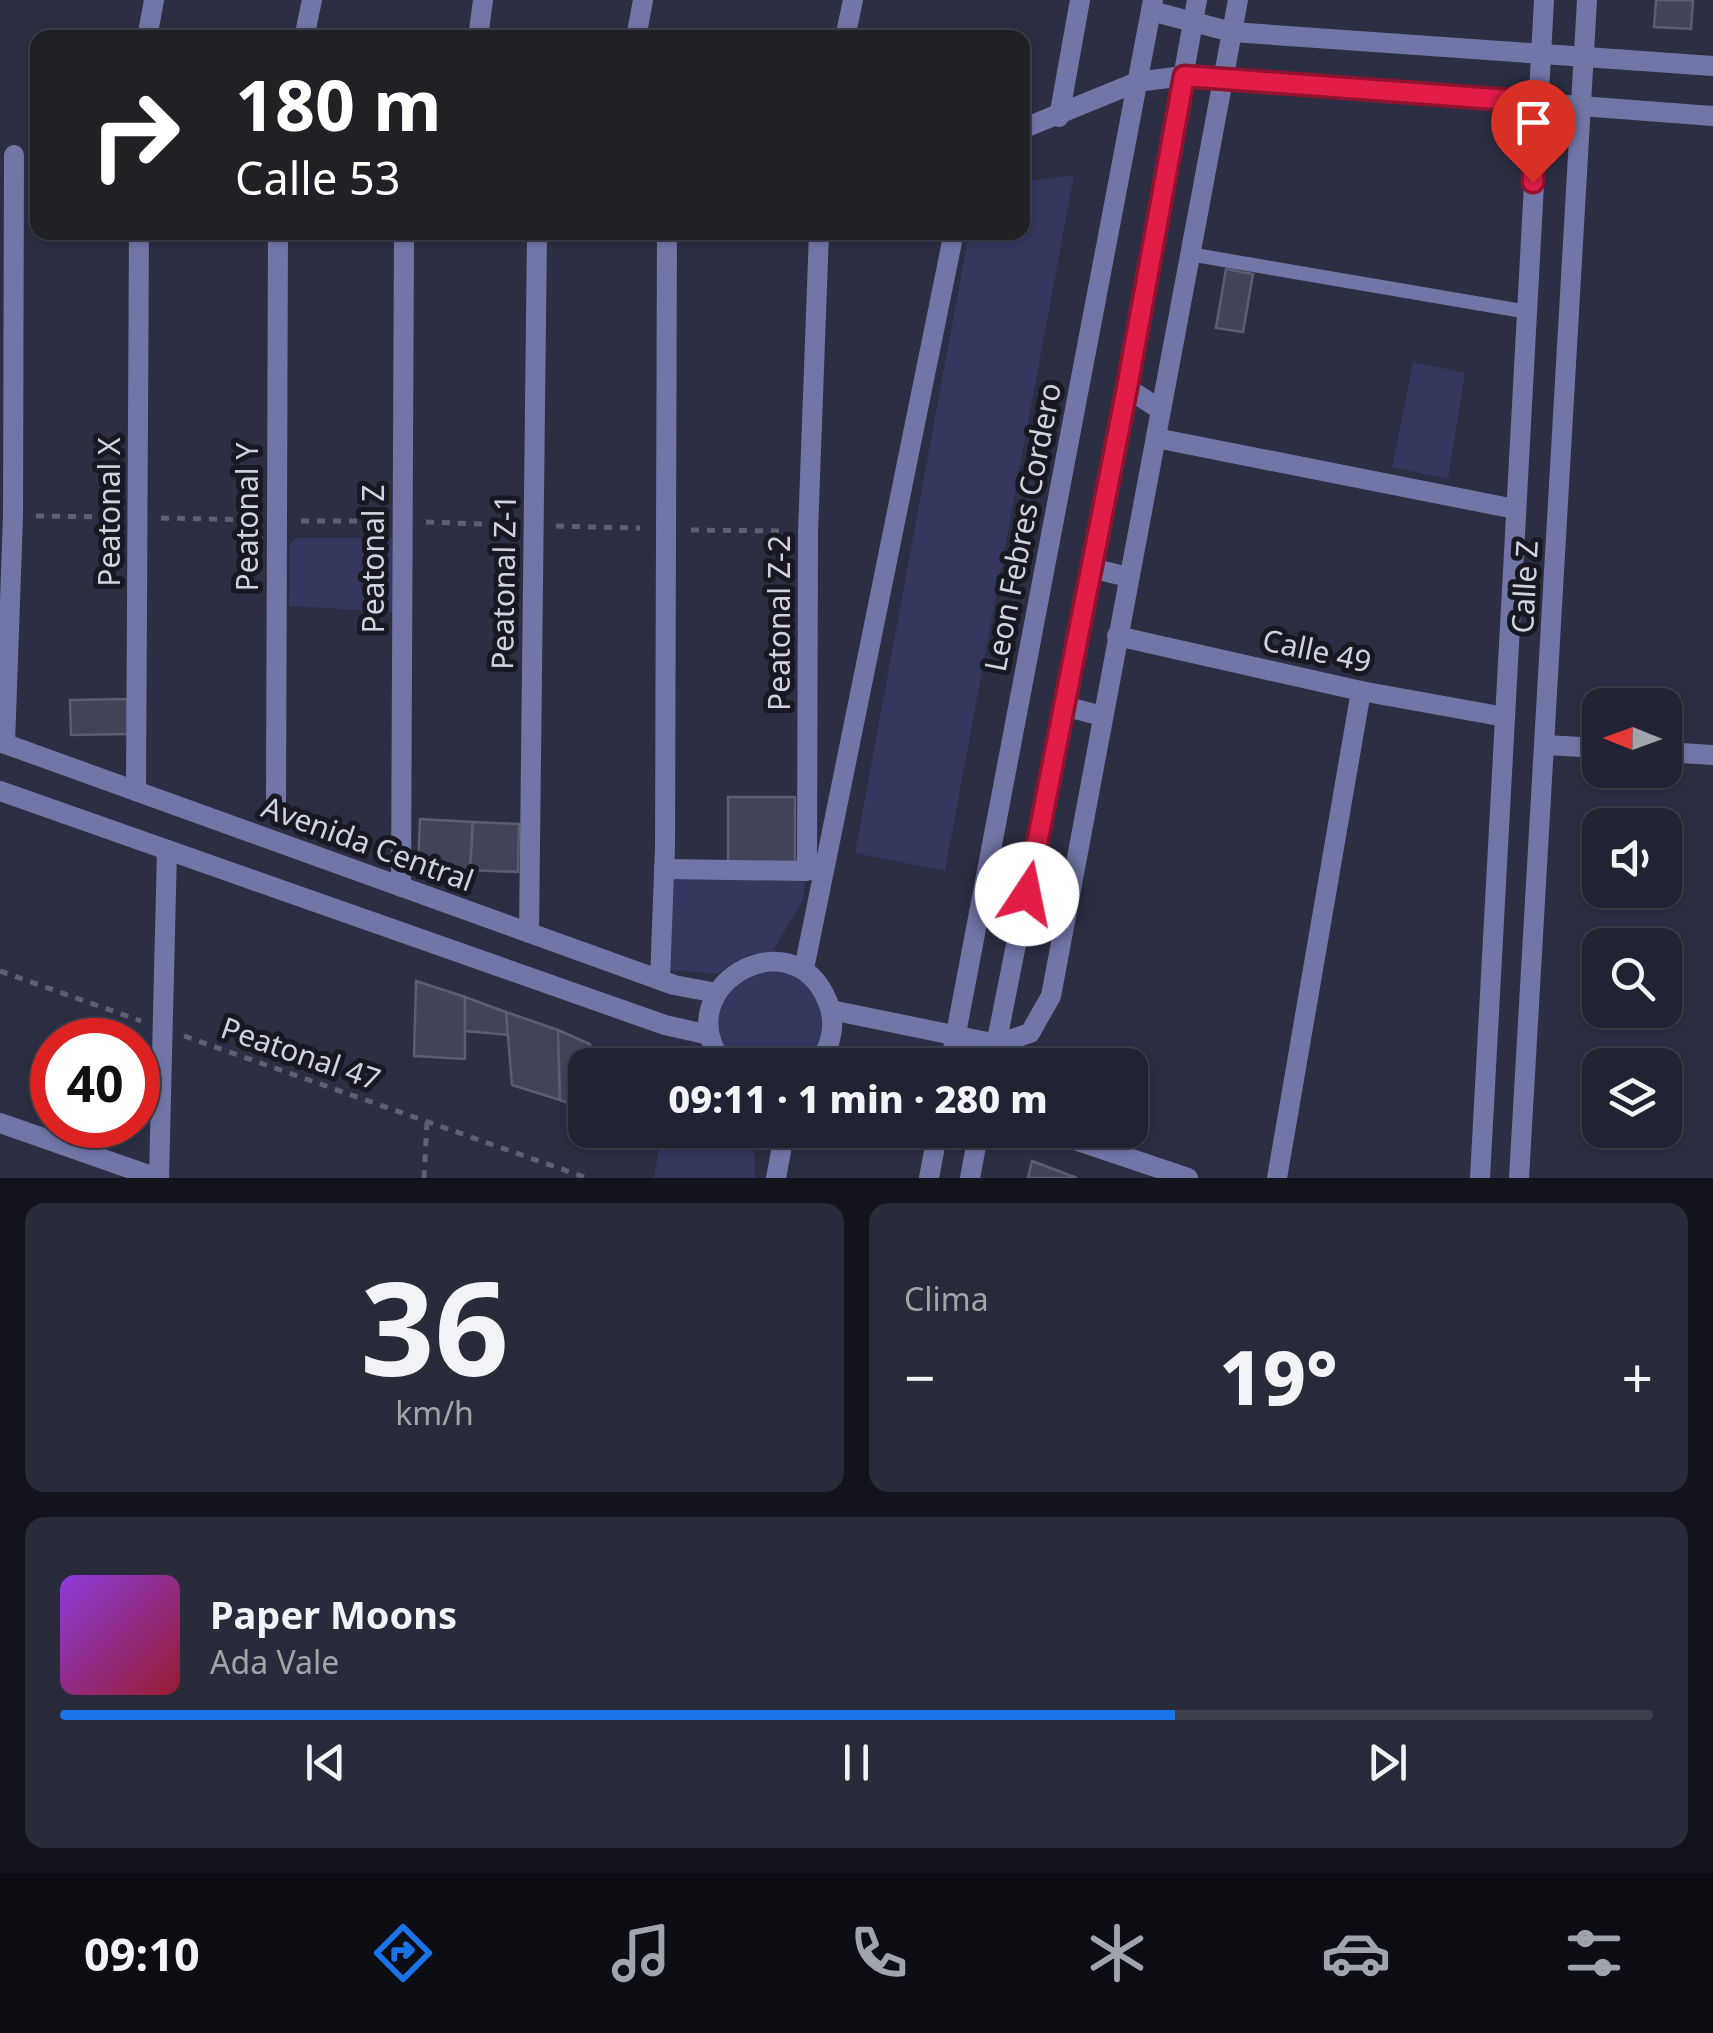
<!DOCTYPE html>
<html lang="es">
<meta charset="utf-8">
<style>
body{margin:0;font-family:"Noto Sans",sans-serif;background:#292b3a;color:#f1f3f6;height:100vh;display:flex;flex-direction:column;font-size:38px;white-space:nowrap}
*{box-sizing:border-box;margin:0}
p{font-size:32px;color:#a2a4ac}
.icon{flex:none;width:55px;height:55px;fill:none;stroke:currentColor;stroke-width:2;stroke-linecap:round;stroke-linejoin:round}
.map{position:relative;height:1178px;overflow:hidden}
.side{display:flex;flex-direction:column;gap:25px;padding:25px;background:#12131c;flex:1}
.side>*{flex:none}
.banner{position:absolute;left:30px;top:30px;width:1000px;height:210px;border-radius:20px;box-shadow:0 2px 8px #0004,0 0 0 2px #3e404d;background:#202124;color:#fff;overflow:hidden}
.needle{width:65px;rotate:271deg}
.controls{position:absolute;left:1582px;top:688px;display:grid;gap:20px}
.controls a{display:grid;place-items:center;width:100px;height:100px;border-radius:20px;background:#212332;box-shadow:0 2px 8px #0004,0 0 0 2px #3e404d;font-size:50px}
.speed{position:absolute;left:30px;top:1018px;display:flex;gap:20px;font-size:50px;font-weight:700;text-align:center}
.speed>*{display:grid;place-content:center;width:130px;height:130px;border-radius:50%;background:#212332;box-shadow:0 2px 8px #0004,0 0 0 2px #3e404d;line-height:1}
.speed .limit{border:15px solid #d22;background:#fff;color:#111}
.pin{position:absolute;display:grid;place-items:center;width:85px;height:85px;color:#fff;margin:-102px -42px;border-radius:50% 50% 50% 0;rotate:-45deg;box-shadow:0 0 10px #0007}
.pin .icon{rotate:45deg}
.me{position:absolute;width:110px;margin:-55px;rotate:11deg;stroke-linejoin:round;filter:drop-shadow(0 0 8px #0008)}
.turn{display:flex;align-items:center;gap:35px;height:210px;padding:0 40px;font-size:45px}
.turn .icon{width:130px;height:130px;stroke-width:2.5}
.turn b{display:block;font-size:70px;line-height:85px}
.big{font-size:75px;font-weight:800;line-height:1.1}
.side .tile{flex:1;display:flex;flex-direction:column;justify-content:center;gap:15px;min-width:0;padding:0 35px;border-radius:20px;background:#292b3a}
.side .dial{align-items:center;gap:0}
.dial b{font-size:130px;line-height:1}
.song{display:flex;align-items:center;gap:30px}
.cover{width:120px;height:120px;border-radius:15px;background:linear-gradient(135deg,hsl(270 70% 55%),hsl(350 70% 35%))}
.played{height:10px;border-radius:5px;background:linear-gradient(90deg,#1a73e8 70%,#3e404d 70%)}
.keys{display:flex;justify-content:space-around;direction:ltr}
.heat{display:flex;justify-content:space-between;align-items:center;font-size:55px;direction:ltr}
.side .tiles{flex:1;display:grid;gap:25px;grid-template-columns:1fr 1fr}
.tile:last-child{grid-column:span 2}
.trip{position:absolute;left:568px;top:1048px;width:580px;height:100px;border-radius:20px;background:#212332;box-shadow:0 2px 8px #0004,0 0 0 2px #3e404d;font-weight:800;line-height:100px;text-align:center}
.dock{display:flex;height:160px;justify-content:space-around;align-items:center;background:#0d0e14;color:#a2a4ac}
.dock .icon{width:70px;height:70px}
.dock .selected{color:#1a73e8}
.dock b{font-size:45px;color:#f1f3f6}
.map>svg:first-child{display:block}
</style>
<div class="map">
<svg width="1713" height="1178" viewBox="0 0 1713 1178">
<rect width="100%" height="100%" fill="#2c2f43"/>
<g fill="#34375e">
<polygon points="1074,175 945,871 855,853 969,233 1022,232 1023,182"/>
<polygon points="1413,362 1465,373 1448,479 1392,467"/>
<polygon points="295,538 393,538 395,612 289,606 290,545"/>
<polygon points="673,877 805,881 803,900 772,952 748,955 717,974 667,970"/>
<path d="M764 967C774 969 787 971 795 976 829 997 833 1038 805 1065 774 1065 716 1077 716 1030 716 1018 722 1004 724 992Z"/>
<polygon points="662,1130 753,1130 755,1178 654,1178"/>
</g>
<g fill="#414459" stroke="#5a5d73" stroke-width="2.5">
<polygon points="1656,0 1693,0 1691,29 1654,27"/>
<polygon points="1226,269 1253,274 1243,332 1216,328"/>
<polygon points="127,699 128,734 71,735 70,700"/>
<polygon points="728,797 795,797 795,863 728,862"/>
<polygon points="420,819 473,822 470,870 418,867"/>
<polygon points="473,822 519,824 518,872 470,870"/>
<polygon points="416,981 465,997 465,1059 414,1056"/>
<polygon points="465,997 506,1012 509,1035 465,1031"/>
<polygon points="506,1012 558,1030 560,1100 512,1085"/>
<polygon points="558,1030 590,1044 591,1065 585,1065 585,1109 560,1100"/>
<polygon points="1032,1161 1077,1178 1028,1178"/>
</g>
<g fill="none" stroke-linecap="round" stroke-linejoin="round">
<g stroke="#5d6072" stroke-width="5" stroke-dasharray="8 8" stroke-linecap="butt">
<polyline points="36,516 115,517"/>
<polyline points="161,518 255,520"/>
<polyline points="301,521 380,521"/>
<polyline points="426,522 510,525"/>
<polyline points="556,526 640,528"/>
<polyline points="691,530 785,531"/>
<polyline points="0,971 141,1021"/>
<polyline points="184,1036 587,1178"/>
<polyline points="424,1178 427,1122"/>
</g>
<polyline stroke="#7176a7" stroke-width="14" points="1189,254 1528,312"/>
<g stroke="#7176a7" stroke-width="20">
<polyline points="1151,11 1232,32 1713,66"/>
<polyline points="147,38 154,0"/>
<polyline points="304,38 312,0"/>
<polyline points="478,38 483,0"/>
<polyline points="636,38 643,0"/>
<polyline points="845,38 853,0"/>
<polyline points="1059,117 1080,0"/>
<polyline points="1022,129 1137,82 1183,76 1713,116"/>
<polyline points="1156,438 1515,509"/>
<polyline points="1117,636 1361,691 1505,717"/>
<polyline points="0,742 674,985 717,993"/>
<polyline points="5,744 13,516 14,155"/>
<polyline points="1545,745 1600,748"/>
<polyline points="1665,752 1713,755"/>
<polyline points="0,791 665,1025 709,1035"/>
<polyline points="136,791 139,232"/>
<polyline points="276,801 278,232"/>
<polyline points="664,869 807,871 808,532 819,232"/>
<polyline points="401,887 404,232"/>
<polyline points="529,933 537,232"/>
<polyline points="804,969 954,232"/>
<polyline points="660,980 665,846 667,232"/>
<polyline points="831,1010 997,1044 1030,1033 1051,996 1238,0"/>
<path d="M725 1065C663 989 791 914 827 1000 837 1022 832 1046 817 1065"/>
<polyline points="0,1123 157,1178"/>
<polyline points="1045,1130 1188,1178"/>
<polyline points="159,1178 167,850"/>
<polyline points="776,1178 785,1130"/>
<polyline points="1277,1178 1361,691"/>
<polyline points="1480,1178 1544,0"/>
<polyline points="1519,1178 1587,0"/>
</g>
<g stroke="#7176a7" stroke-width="20">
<polyline points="1127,388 1161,410"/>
<polyline points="1091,568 1128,577"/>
<polyline points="1064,706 1102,716"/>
<polyline points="950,1065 1153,0"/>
<polyline points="992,1065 1127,388 1197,0"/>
<polyline points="929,1178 938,1130"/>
<polyline points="970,1178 979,1130"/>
</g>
</g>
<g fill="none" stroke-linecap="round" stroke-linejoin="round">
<g stroke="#92132f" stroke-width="25">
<polyline id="route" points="1027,894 1127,388 1184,76 1537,102 1533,182"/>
</g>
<use href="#route" stroke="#e11d48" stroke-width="18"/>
</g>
<g text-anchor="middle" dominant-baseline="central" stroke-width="10" stroke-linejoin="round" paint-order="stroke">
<g font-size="30" fill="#d0d2df" stroke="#171821">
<text transform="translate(108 512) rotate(-90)">Peatonal X</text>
<text transform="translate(246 517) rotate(-90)">Peatonal Y</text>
<text transform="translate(1022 527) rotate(-79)">Leon Febres Cordero</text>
<text transform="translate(372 559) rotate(-90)">Peatonal Z</text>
<text transform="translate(503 582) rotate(-89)">Peatonal Z-1</text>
<text transform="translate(1524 587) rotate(-87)">Calle Z</text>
<text transform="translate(778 623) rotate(-90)">Peatonal Z-2</text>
<text transform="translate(1317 650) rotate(12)">Calle 49</text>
<text transform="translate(368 843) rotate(20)">Avenida Central</text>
<text transform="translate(301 1053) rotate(19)">Peatonal 47</text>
</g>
</g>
</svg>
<div class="controls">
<a><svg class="needle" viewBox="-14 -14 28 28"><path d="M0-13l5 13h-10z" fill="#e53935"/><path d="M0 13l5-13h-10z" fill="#a2a4ac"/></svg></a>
<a><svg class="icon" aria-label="sound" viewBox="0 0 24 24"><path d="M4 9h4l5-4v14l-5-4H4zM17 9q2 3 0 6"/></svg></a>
<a><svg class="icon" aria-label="search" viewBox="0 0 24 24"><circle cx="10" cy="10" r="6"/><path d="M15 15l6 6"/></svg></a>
<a><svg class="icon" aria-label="layers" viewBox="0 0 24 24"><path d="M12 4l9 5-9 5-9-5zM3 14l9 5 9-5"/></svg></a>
</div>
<div class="speed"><div class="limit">40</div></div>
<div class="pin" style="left:1533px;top:182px;background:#d93025"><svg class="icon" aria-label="arrive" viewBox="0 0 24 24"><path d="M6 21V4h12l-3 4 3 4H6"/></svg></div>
<svg class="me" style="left:1027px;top:894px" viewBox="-20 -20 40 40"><circle r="19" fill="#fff"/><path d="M0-13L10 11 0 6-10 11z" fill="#e11d48"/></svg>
<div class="trip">09:11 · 1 min · 280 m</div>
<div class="banner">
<div class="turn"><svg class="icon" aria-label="right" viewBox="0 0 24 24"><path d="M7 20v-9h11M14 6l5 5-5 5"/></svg><div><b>180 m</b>Calle 53</div></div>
</div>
</div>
<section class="side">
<div class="tiles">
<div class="tile dial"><b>36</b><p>km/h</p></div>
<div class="tile"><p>Clima</p>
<div class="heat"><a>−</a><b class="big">19°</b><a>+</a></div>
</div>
<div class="tile">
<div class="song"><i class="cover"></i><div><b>Paper Moons</b><p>Ada Vale</p></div></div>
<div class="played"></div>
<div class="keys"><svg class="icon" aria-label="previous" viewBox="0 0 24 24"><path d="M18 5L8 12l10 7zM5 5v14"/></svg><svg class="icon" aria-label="pause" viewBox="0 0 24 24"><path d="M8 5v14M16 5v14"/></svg><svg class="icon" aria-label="next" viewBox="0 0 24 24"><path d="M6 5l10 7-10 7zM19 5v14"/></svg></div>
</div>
</div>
</section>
<nav class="dock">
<b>09:10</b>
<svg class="icon selected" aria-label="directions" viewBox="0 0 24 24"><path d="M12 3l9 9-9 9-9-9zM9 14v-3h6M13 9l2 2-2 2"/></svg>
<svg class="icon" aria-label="music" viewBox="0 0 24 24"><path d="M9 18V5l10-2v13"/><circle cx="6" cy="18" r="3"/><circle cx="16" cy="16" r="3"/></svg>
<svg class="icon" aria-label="phone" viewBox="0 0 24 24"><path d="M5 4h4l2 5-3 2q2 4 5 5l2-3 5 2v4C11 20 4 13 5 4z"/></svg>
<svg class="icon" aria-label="climate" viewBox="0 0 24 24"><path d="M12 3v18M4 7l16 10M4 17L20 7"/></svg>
<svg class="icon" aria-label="car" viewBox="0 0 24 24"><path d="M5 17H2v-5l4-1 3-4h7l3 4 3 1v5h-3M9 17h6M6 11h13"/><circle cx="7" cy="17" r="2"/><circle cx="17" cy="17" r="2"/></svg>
<svg class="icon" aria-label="filters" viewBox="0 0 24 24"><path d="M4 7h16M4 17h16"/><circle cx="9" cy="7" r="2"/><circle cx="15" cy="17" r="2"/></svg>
</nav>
